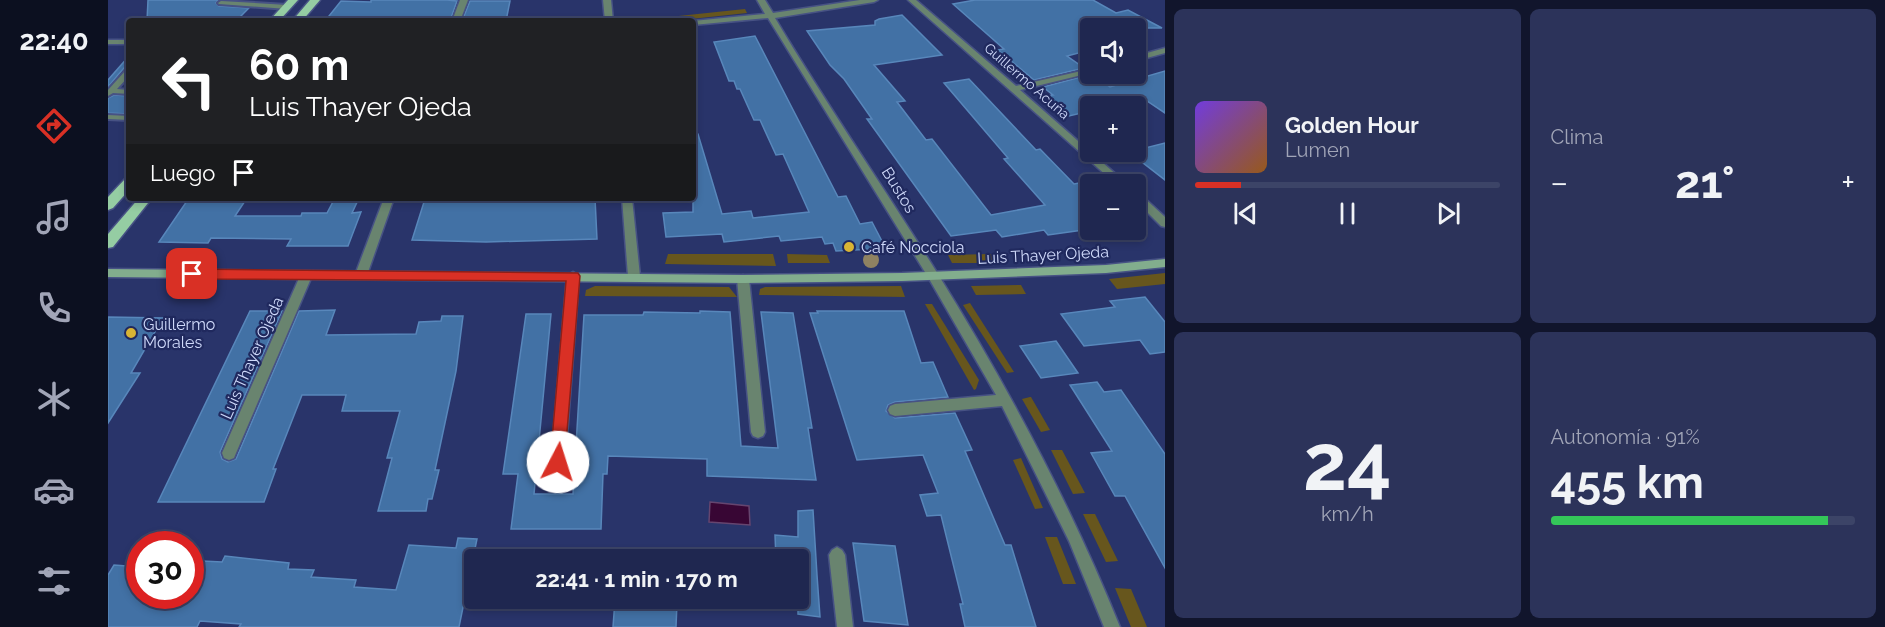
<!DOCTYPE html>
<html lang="es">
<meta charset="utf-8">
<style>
body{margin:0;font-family:Raleway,sans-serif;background:#2c335a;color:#f1f3f6;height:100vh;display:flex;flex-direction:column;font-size:22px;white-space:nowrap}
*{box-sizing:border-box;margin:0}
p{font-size:20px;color:#a1a5b7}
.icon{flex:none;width:33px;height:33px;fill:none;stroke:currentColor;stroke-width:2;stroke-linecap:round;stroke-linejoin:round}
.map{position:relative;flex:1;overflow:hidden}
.drawer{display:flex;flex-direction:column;gap:9px;padding:9px;background:#11152c;width:720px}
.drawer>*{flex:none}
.top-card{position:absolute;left:18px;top:18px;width:570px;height:183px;border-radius:6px;box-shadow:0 3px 9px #0003,0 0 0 2px #3c4467;background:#202124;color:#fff;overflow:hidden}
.buttons{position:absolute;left:972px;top:18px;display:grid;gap:12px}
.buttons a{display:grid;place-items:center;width:66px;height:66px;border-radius:6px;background:#1f2750;box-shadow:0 3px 9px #0003,0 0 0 2px #3c4467;font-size:30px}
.speed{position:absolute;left:18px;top:531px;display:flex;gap:12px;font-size:30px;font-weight:700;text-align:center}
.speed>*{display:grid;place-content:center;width:78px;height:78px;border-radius:50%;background:#1f2750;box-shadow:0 3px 9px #0003,0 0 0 2px #3c4467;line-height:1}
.speed .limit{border:9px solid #d22;background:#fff;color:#111}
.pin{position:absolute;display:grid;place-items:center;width:51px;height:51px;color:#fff;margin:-26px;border-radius:12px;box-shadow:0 3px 9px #0006}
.me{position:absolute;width:66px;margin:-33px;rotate:5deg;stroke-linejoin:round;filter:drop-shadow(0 0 4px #0008)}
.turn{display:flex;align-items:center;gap:21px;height:126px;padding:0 24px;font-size:27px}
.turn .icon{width:78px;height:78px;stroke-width:2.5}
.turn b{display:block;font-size:42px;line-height:51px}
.then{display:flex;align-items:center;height:57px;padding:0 24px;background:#0003;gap:12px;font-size:22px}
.big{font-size:45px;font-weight:700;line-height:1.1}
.drawer .card{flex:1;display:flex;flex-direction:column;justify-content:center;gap:9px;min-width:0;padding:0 21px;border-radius:9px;background:#2c335a}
.drawer .dial{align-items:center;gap:0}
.dial b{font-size:78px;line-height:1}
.song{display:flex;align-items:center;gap:18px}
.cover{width:72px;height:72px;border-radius:9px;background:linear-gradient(135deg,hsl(260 70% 55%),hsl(30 70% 35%))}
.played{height:6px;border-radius:3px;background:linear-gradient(90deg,#d93025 15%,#3c4467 15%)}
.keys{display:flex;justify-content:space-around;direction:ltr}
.heat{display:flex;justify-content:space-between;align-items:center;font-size:33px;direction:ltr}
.charge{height:9px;border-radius:4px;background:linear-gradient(90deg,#34c759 91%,#3c4467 0)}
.drawer .tiles{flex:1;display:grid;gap:9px;grid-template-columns:repeat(2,1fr)}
.trip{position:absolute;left:356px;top:549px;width:345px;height:60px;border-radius:6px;background:#1f2750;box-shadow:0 3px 9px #0003,0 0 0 2px #3c4467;font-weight:700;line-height:60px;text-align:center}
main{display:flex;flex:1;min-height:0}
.tab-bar{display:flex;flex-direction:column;width:108px;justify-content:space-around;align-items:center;background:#0c1020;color:#a1a5b7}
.tab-bar .icon{width:42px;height:42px}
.tab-bar .current{color:#d93025}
.tab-bar b{font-size:27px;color:#f1f3f6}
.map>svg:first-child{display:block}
</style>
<main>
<nav class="tab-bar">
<b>22:40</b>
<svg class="icon current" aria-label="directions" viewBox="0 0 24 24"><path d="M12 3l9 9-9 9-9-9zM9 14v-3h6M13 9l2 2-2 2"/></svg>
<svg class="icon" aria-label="music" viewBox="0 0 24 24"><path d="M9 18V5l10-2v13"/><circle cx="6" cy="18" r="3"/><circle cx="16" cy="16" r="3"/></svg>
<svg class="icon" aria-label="phone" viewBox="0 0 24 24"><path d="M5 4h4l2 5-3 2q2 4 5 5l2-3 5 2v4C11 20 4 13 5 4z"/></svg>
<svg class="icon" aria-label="climate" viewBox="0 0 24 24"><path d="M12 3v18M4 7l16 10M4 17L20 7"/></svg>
<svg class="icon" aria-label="car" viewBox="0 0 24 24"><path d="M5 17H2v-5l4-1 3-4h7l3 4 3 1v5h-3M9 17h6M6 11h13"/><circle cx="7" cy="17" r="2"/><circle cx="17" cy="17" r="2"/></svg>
<svg class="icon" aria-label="filters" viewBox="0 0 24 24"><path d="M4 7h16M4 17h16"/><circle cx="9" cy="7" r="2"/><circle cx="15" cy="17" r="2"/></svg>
</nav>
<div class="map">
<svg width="1057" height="627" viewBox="0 0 1057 627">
<rect width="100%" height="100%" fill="#29346a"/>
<g fill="#67561d">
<polygon points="637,9 639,13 564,21 523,21"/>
<polygon points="560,254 665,254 668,266 557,264"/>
<polygon points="679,254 719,255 722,263 680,263"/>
<polygon points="883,254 887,263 844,263 840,255"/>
<polygon points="1057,273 1057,284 1009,289 1001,279"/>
<polygon points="913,285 918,294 868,295 863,286"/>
<polygon points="487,286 621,287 629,297 477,296 478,290"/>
<polygon points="793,286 797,297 651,295 652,289 657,287"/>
<polygon points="862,303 906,372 899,373 855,305"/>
<polygon points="817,304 824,304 871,380 868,389 866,390"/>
<polygon points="922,397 923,397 942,430 933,432 914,399"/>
<polygon points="943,450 954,450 977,493 965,494"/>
<polygon points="913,458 935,508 927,509 905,460"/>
<polygon points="975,514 987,514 1010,561 998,562"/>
<polygon points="937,537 949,537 968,584 955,584"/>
<polygon points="1007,588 1023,589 1039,627 1023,627"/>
</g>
<polygon fill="#380634" stroke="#65456f" stroke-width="1.5" points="602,502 641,506 642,525 601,522"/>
<g fill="#4271a5" stroke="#5887bb" stroke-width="1.5">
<polygon points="40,0 110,0 108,3 111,6 141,8 128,21 39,21"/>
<polygon points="263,0 339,0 349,1 342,21 217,21 233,1 263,2"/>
<polygon points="867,0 985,0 1008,13 1020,10 1054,28 982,28 982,50 959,56 976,68 926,80 890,50 896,49 845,4"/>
<polygon points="362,1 402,1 398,21 354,21"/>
<polygon points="794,15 834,55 766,65 797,101 789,102 818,140 824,139 883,215 937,205 896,159 900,158 836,83 861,79 928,150 932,149 966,184 982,181 982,229 940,235 936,230 894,237 888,230 843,236 759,119 764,119 736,79 722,65 699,31 767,25 767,21 771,19"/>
<polygon points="647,36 730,197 738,196 752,224 764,222 776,245 763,246 764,249 728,251 725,243 717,244 714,237 673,241 671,236 616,242 614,234 558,237 555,213 585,212 585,135 590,134 614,214 643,211 645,218 701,212 675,154 668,155 652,120 646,120 632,89 629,89 626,81 621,81 606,42"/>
<polygon points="21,56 21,68 16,68 0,87 0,80"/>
<polygon points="1057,71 1057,113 1036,99 1002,106 982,106 982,111 961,116 938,96 945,95 935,87 984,74 1002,87"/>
<polygon points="6,95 21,96 21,114 0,113 0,98"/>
<polygon points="1057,143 1057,180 1021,152"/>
<polygon points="81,198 139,198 127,216 193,216 194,213 219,213 227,198 251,198 244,213 253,212 240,246 179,246 183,239 103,238 100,243 51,242"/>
<polygon points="374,198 487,198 489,239 378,242 304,240 316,202 373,202"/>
<polygon points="1037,297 1057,322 1057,352 1042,354 1032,340 976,346 953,314 1007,307 1002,301"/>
<polygon points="227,310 218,335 308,334 311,322 333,321 334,316 355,316 348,371 327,470 331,470 324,499 320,499 318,511 270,511 284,458 279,458 292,411 234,411 238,395 194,395 165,469 168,469 156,502 50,502 142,311 174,311 112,452 114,459 120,462 128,459 191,311"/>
<polygon points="592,311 622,312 633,446 670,448 653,312 685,313 704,428 700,428 708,480 599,476 599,459 500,456 499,474 495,474 493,529 403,529 410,474 395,474 418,314 443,314 426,494 465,494 476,315 535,315 536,312 592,313"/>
<polygon points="709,311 796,311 813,363 825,362 840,397 787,402 780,405 778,411 787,418 847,413 864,450 857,451 897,545 903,545 928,627 857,627 852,604 855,604 833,515 819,516 812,495 830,493 815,455 749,460 702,313 710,313"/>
<polygon points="0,317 55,318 23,373 32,373 0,423"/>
<polygon points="948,341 970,373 933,378 912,346"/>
<polygon points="989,382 996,392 1013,390 1057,454 1057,568 1017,496 1007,496 983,453 1004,451 962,385"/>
<polygon points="705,510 709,575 712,617 690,614 690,560 668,560 667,535 690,537 690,511"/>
<polygon points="350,538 369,539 351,627 131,627 133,624 92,621 89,627 0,627 0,575 6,565 32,567 32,596 82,596 82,588 95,561 114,562 117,556 181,563 180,569 206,570 203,577 248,580 246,587 288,590 301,545 348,548"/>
<polygon points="745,543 787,546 800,625 756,621"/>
<polygon points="507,600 569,603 568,627 505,627"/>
</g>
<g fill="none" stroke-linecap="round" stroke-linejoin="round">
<g stroke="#475284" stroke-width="4">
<g id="lane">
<polygon points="113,1 179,5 182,7 179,9 111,4 110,3"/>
<polygon points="18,70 21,70 21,76 9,89 21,90 21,94 5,93 0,96 0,90"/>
<polygon points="0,115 21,116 21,120 0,119"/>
</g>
</g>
<g stroke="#475284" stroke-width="3">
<g id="street">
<polygon points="352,0 360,0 352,21 344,21"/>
<polygon points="495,0 503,0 505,21 497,21"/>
<path d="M649 0H657L665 13 752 0H770L766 2 667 18C718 104 775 186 828 271 899 385 962 503 1012 627H996L961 541 894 406 787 416 782 414 780 410 782 406 787 404 888 395 820 277 660 18 585 25V21L657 14Z"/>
<polygon points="800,0 808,0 908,86 982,69 982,73 912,90 1019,184 1008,184"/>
<rect x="0" y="40" width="21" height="4"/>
<polygon points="1057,48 1057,53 1028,61 1028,56"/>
<polygon points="1028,192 1032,194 1057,217 1057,227 1053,226 1028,201"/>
<polygon points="276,198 286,198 259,275 253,279 247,275"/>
<polygon points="514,198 524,198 532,276 526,280 520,276"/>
<polygon points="198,272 204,276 128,453 126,458 121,460 116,458 114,453 192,276"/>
<polygon points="465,272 471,276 457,462 455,467 450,469 445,467 443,462 459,276"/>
<polygon points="635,275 641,279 657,432 655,436 650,438 645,436 643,432 629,279"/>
<polygon points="729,547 734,550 737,555 745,627 729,627 721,555 724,550"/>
</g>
</g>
<g stroke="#475284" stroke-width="3">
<polygon id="secondary" points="1057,259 1057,267 998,273 794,281 635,283 0,277 0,269 635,275 794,273 998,265"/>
</g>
<g stroke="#475284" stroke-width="3">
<g id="primary">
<polygon points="180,0 190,0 171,21 161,21"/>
<polygon points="202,0 212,0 194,21 184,21"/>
<polygon points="21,178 21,190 5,208 0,210 0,197 17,179"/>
<polygon points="31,198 44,198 5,247 0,248 0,234"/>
</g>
</g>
<use href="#lane" fill="#69846f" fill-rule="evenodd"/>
<use href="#street" fill="#69846f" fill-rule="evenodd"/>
<use href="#secondary" fill="#82ad8d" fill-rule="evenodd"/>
<use href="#primary" fill="#95cda3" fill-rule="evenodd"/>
</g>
<circle fill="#8f8262" cx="763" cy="260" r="8"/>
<polygon fill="#d93025" stroke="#8d1f18" stroke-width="1.5" points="84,269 470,273 472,276 456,467 450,469 445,467 442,462 458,281 84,279 77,274"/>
<g fill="#d8b434" stroke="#20295e" stroke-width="2">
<circle cx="741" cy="247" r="6"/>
<circle cx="23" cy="333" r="6"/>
</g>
<g text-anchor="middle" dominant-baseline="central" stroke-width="4.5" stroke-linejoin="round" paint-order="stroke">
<g font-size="14" fill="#cfd9fa" stroke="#20295e">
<text transform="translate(919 81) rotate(41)">Guillermo Acuña</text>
</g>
<g font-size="16" fill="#cfd9fa" stroke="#20295e">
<text transform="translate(791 190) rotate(58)">Bustos</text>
<text transform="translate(935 255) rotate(-3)">Luis Thayer Ojeda</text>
<text transform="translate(144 358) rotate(-66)">Luis Thayer Ojeda</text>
</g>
<g font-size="16" fill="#cfd9fa" stroke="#20295e" text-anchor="start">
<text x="753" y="247">Café Nocciola</text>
<text x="35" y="324">Guillermo<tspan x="35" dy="18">Morales</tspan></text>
</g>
</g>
</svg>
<div class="buttons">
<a><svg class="icon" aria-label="sound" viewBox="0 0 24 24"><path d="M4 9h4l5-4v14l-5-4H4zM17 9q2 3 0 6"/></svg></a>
<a>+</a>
<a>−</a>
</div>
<div class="speed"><div class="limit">30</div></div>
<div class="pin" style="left:84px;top:274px;background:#d93025"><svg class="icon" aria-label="arrive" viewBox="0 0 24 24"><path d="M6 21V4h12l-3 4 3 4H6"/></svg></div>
<svg class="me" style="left:450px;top:462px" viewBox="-20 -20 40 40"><circle r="19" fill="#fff"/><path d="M0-13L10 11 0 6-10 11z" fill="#d93025"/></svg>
<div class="trip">22:41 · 1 min · 170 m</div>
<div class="top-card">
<div class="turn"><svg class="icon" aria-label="left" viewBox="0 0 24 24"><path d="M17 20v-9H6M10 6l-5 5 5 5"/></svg><div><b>60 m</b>Luis Thayer Ojeda</div></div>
<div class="then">Luego<svg class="icon" aria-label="arrive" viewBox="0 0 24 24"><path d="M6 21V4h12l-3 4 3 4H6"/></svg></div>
</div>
</div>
<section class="drawer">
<div class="tiles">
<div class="card">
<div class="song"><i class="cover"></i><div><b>Golden Hour</b><p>Lumen</p></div></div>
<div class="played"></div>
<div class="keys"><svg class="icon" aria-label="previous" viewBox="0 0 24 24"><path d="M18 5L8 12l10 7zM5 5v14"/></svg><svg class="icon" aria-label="pause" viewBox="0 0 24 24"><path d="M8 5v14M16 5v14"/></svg><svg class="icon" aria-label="next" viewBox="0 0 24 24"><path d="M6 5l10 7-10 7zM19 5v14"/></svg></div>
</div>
<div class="card"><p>Clima</p>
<div class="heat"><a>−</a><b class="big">21°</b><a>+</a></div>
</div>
<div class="card dial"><b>24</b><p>km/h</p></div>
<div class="card"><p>Autonomía · 91%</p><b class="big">455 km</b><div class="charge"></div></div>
</div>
</section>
</main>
